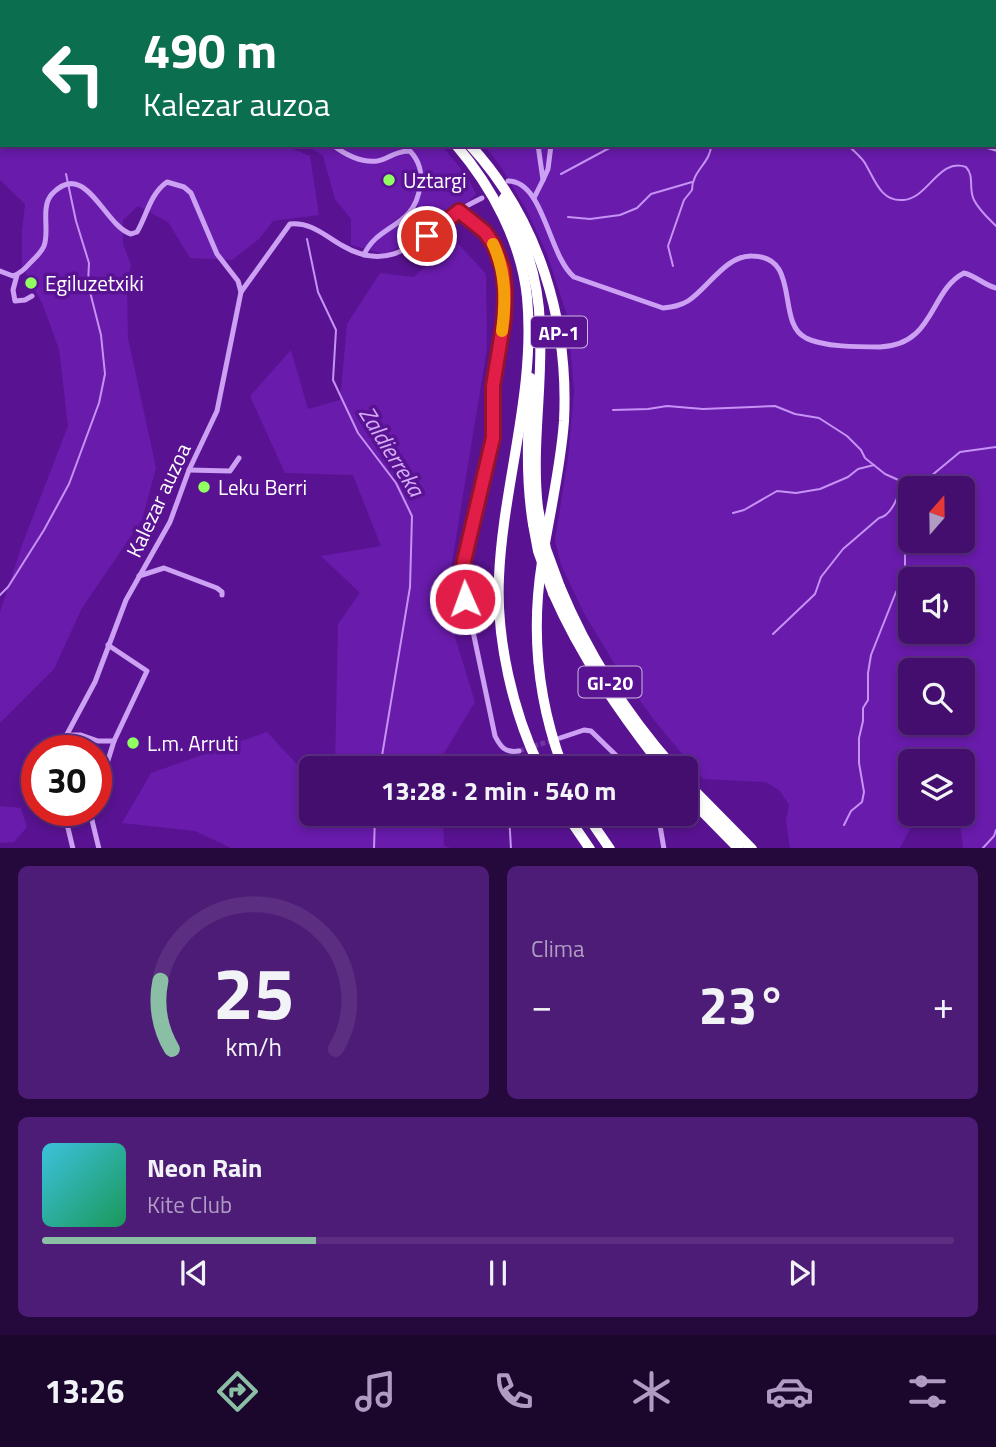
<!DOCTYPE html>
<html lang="es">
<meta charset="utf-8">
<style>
body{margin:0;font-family:"Titillium Web",sans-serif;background:#4d1c76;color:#f1f3f6;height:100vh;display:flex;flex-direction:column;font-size:26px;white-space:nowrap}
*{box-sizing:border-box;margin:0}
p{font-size:23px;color:#af9cc2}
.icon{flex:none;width:38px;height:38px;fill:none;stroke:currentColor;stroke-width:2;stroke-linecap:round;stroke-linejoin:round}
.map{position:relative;height:848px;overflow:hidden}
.panel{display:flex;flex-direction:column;gap:18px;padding:18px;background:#25083c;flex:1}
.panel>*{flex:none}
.banner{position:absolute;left:0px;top:0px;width:998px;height:147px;box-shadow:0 4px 10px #0003,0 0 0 2px #5b2e81;background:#0b6e4f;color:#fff;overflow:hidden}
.needle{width:46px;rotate:20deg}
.tools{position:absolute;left:898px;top:476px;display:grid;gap:14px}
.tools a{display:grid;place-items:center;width:77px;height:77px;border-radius:10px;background:#430e6e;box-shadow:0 4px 10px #0003,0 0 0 2px #5b2e81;font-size:35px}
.speed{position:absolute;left:21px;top:735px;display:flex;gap:14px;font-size:35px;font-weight:700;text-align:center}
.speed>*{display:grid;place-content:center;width:91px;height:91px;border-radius:50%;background:#430e6e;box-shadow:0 4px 10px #0003,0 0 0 2px #5b2e81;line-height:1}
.speed .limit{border:10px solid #d22;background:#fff;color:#111}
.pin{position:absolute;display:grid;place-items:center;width:60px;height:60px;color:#fff;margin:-30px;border:4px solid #fff;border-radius:50%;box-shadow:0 2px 7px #0007}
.me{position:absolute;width:77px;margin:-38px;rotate:358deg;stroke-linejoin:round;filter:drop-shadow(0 0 5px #0008)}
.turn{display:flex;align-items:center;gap:24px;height:147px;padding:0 28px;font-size:32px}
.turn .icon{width:91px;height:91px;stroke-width:2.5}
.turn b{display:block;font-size:49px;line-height:60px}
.big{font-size:52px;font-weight:700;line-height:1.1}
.panel .tile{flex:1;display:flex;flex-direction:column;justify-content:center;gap:10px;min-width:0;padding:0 24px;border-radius:10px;background:#4d1c76}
.panel .dial{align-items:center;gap:0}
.dial svg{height:182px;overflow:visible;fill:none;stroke:#5b2e81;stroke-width:7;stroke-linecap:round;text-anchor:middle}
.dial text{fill:#f1f3f6;stroke:none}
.song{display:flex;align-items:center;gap:21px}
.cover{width:84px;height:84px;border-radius:10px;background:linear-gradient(135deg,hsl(190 70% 55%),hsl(150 70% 35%))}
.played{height:7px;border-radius:4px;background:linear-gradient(90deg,#8abfa5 30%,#5b2e81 30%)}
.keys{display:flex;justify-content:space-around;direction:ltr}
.heat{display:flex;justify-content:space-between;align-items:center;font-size:38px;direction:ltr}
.panel .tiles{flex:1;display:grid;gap:18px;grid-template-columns:1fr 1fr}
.tile:last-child{grid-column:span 2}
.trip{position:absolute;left:299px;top:756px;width:399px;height:70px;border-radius:10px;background:#430e6e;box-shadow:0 4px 10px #0003,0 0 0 2px #5b2e81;font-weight:700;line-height:70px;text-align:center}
.dock{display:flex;height:112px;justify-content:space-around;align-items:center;background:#1b062c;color:#af9cc2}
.dock .icon{width:49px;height:49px}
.dock .selected{color:#8abfa5}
.dock b{font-size:32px;color:#f1f3f6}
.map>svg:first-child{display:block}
</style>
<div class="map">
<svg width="996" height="849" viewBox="0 0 996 849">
<rect width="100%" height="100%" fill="#591392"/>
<g fill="#691bac" fill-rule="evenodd">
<path d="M270 0H996V848H963L959 814H962V761H910V814H918L900 848H790L786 821 789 805 780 791 766 782 703 779 654 720 620 673 584 613 561 565 555 540 568 458 574 392 568 318 547 254 527 211 501 167 484 145H996V2ZM910 488H962V541H910ZM910 579H962V632H910ZM910 670H962V723H910Z"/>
<polygon points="0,123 2,145 283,145 310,156 319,215 273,221 259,239 232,260 190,258 168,222 138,206 123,220 123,244 131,265 127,288 128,338 156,468 142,520 82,608 54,669 0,723 0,612 22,545 68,426 59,349 42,303 22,267 22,230 25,204 0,180"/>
<polygon points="307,145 441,145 467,176 476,194 468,202 451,207 431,226 400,247 384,254 351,245 351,219 335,199 323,156"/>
<polygon points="454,239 486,274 487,349 445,605 475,702 443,755 443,768 335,768 338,624 360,593 321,556 381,546 353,475 285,473 250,396 291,350 308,409 340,400 347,324 380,273 414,277"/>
<polygon points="267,732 306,774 311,774 312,814 443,814 444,846 451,848 231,848 195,831 122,823 151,773"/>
<polygon points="0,806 21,808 27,827 14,842 0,843"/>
</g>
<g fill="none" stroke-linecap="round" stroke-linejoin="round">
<g stroke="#c692f5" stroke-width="2">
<polyline points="397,0 397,2"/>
<polyline points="803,2 804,0"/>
<path d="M848 145C854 152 862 157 866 165 875 180 881 202 903 200 928 199 939 157 966 167 975 177 968 188 974 200 979 210 988 218 996 226"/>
<polyline points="561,174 615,145"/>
<polyline points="568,217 590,219 620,215 637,208 651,194 692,182"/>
<polyline points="307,239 318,292 336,330 333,380 358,433 396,483 412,516 410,587 380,768"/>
<path d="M673 266 668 246 684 200 692 190C692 170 711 163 711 145"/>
<polyline points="613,410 648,409 667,406 703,409 775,406 795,414 819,418 847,436 861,450 865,458 885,474 903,482 918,483 925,481 960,452 996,447"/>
<polyline points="733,513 744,510 777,491 796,493 820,489 848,477 858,469 874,465"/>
<polyline points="0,595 8,587 44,530 69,484 99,403 105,374 101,335 88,284 89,263 76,221 66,174"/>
<path d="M773 634 815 594 821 577 843 549 879 518C892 516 899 494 903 482"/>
<polyline points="509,814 511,849"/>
<polyline points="844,825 851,811 862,802 864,792 859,763 859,738 863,721 863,708 868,700 868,673 871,655 896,592 905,577 905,545 910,531"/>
<polyline points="374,849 375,814"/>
<polyline points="982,849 994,836 996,830"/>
</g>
<polyline stroke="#7236a2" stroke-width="5" stroke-dasharray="5 2.5" stroke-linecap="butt" points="519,751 553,740"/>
<g stroke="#cca0f2" stroke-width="5">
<polyline points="368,0 370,2"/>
<polyline points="834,0 835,2"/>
<polyline points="652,2 653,0"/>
<polyline points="0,27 2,27"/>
<path d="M333 145C344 154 361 163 377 161 390 159 393 151 410 151 420 162 422 172 420 186 415 228 377 224 364 255"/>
<polyline points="983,145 996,149"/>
<polyline points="543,180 548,169 551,145"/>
<path d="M508 181C544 181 548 255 574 277L663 308C672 307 680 306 688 301 708 288 726 255 752 256 802 256 775 323 806 338 823 347 860 347 880 347 935 345 929 291 964 273 976 276 984 285 996 288"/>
<polyline points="534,198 543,180 538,145"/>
<path d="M459 211 485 232 494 245 503 269 505 291 504 319 493 386V438L464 561 462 579 495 736C501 748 506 753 519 751"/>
<path d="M0 271 13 276C21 273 25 269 30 263 35 258 41 253 44 246 50 231 40 207 52 194 86 158 104 226 131 234L137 232C147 215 150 194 167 182L184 187 191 193 217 254 238 281 241 292"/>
<polyline points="17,275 13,290 15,301 25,300 32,296"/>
<polyline points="189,470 230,471 239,458"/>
<polyline points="139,576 164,568 217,588 222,592 222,595"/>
<polyline points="67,735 81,735 98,741 114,741"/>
<polyline points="560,738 584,730 591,731 629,768"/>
<path d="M58 751 95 682 126 600 170 522 189 470 217 411 241 292 290 224C312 222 325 236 343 246 391 274 417 240 453 214 462 208 472 203 482 198"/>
<polyline points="58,810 68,828 73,849"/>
<polyline points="658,814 664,849"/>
<polyline points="99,849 91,816 97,812 101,797 100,786 114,741 147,671 108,645"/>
</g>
<g stroke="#fff" stroke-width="10">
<polyline points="226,0 228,2"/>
<polyline points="247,0 249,2"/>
<path d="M456 145C492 187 521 241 527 297 536 391 503 484 499 577 496 639 513 713 540 768"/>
<path d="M470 145C539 220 569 321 564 421 561 462 552 503 545 543"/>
<path d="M504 198C525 238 539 281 540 326 543 387 531 447 538 508"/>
<path d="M531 378C528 427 525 475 533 524"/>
<path d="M542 562C531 631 538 702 563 768"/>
<path d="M560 587C587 652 627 715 674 768"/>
<path d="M553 593C581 657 620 713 663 768"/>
<polyline points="686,782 752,849"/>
<polyline points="686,795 739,849"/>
<polyline points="566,814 590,849"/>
<polyline points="586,814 610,849"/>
</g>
<g stroke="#fff" stroke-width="10">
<polyline points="538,508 546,549 560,587"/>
<polyline points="533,524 538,551 553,593"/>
</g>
</g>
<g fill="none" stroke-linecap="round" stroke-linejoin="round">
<g stroke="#92132f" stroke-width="18">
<polyline id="route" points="427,236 459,211 485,232 494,245 503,269 505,291 504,319 493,386 493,438 464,561 462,579 465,599"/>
</g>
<use href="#route" stroke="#e11d48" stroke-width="12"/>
<path stroke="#f59e0b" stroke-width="12" d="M493 244C506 272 506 301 502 331"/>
</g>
<g fill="#91ff61" stroke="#591392" stroke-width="2.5">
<circle cx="389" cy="180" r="7"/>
<circle cx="31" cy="283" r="7"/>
<circle cx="204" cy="487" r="7"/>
<circle cx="133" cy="743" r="7"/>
</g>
<g text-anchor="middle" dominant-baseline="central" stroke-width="7" stroke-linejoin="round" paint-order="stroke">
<g fill="#591392" stroke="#cdb8de" stroke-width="2">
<rect x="531" y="316.5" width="56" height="31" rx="5"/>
<rect x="578.5" y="666.5" width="63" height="31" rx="5"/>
</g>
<g font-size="19" font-weight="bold" fill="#fff">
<text x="559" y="332">AP-1</text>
<text x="610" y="682">GI-20</text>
</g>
<g font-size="21" fill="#fff" stroke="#591392" text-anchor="start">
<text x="403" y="180">Uztargi</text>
<text x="45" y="283">Egiluzetxiki</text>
<text x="218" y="487">Leku Berri</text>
<text x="147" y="743">L.m. Arruti</text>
</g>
<g font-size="21" fill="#fff" stroke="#591392">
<text transform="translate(158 500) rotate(-65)">Kalezar auzoa</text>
</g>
<g font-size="23" font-style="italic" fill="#d5acf9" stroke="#591392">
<text transform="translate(392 451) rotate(58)">Zaldierreka</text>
</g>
</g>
</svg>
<div class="tools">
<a><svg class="needle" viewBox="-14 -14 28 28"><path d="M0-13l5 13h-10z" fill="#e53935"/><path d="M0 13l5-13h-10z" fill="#af9cc2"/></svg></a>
<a><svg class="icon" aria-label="sound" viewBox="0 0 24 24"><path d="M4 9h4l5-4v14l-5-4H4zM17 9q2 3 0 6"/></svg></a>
<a><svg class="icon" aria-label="search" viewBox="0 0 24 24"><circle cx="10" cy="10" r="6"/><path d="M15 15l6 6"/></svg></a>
<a><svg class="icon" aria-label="layers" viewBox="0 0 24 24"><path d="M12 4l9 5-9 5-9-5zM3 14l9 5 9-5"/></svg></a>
</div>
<div class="speed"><div class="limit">30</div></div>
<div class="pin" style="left:427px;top:236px;background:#d93025"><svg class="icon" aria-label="arrive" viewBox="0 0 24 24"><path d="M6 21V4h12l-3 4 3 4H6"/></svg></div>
<svg class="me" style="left:465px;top:599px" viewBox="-20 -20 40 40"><circle r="17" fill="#e11d48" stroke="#fff" stroke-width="3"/><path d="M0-11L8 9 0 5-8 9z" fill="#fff"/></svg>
<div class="trip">13:28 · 2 min · 540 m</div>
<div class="banner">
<div class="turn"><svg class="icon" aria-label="left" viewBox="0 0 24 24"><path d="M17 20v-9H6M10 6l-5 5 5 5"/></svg><div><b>490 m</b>Kalezar auzoa</div></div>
</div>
</div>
<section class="panel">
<div class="tiles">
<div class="tile dial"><svg viewBox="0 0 100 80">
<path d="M14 69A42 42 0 1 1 86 69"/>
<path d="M14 69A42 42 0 0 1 9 39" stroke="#8abfa5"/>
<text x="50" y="56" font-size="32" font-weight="700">25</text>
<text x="50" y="72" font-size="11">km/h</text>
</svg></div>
<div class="tile"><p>Clima</p>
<div class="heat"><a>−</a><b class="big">23°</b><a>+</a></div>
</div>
<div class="tile">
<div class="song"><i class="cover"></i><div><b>Neon Rain</b><p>Kite Club</p></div></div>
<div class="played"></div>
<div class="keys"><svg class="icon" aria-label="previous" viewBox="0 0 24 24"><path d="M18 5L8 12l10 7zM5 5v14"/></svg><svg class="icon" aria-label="pause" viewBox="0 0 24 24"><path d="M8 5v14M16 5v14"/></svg><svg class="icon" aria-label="next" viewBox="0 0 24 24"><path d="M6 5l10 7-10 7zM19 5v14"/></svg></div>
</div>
</div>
</section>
<nav class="dock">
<b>13:26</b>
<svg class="icon selected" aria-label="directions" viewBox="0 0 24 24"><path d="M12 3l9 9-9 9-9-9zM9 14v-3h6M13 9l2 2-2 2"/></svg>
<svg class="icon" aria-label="music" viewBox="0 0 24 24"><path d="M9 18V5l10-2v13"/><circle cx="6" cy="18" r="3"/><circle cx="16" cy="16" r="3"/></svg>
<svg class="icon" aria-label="phone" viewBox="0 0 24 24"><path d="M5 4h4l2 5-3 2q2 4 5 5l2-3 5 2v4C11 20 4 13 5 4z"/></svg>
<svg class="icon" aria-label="climate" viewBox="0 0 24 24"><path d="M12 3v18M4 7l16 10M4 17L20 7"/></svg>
<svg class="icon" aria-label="car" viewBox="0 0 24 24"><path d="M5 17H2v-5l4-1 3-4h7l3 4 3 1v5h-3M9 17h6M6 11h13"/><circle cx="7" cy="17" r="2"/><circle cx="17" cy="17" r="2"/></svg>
<svg class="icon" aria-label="filters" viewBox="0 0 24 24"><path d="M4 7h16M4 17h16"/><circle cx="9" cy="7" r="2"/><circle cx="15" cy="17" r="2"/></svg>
</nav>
